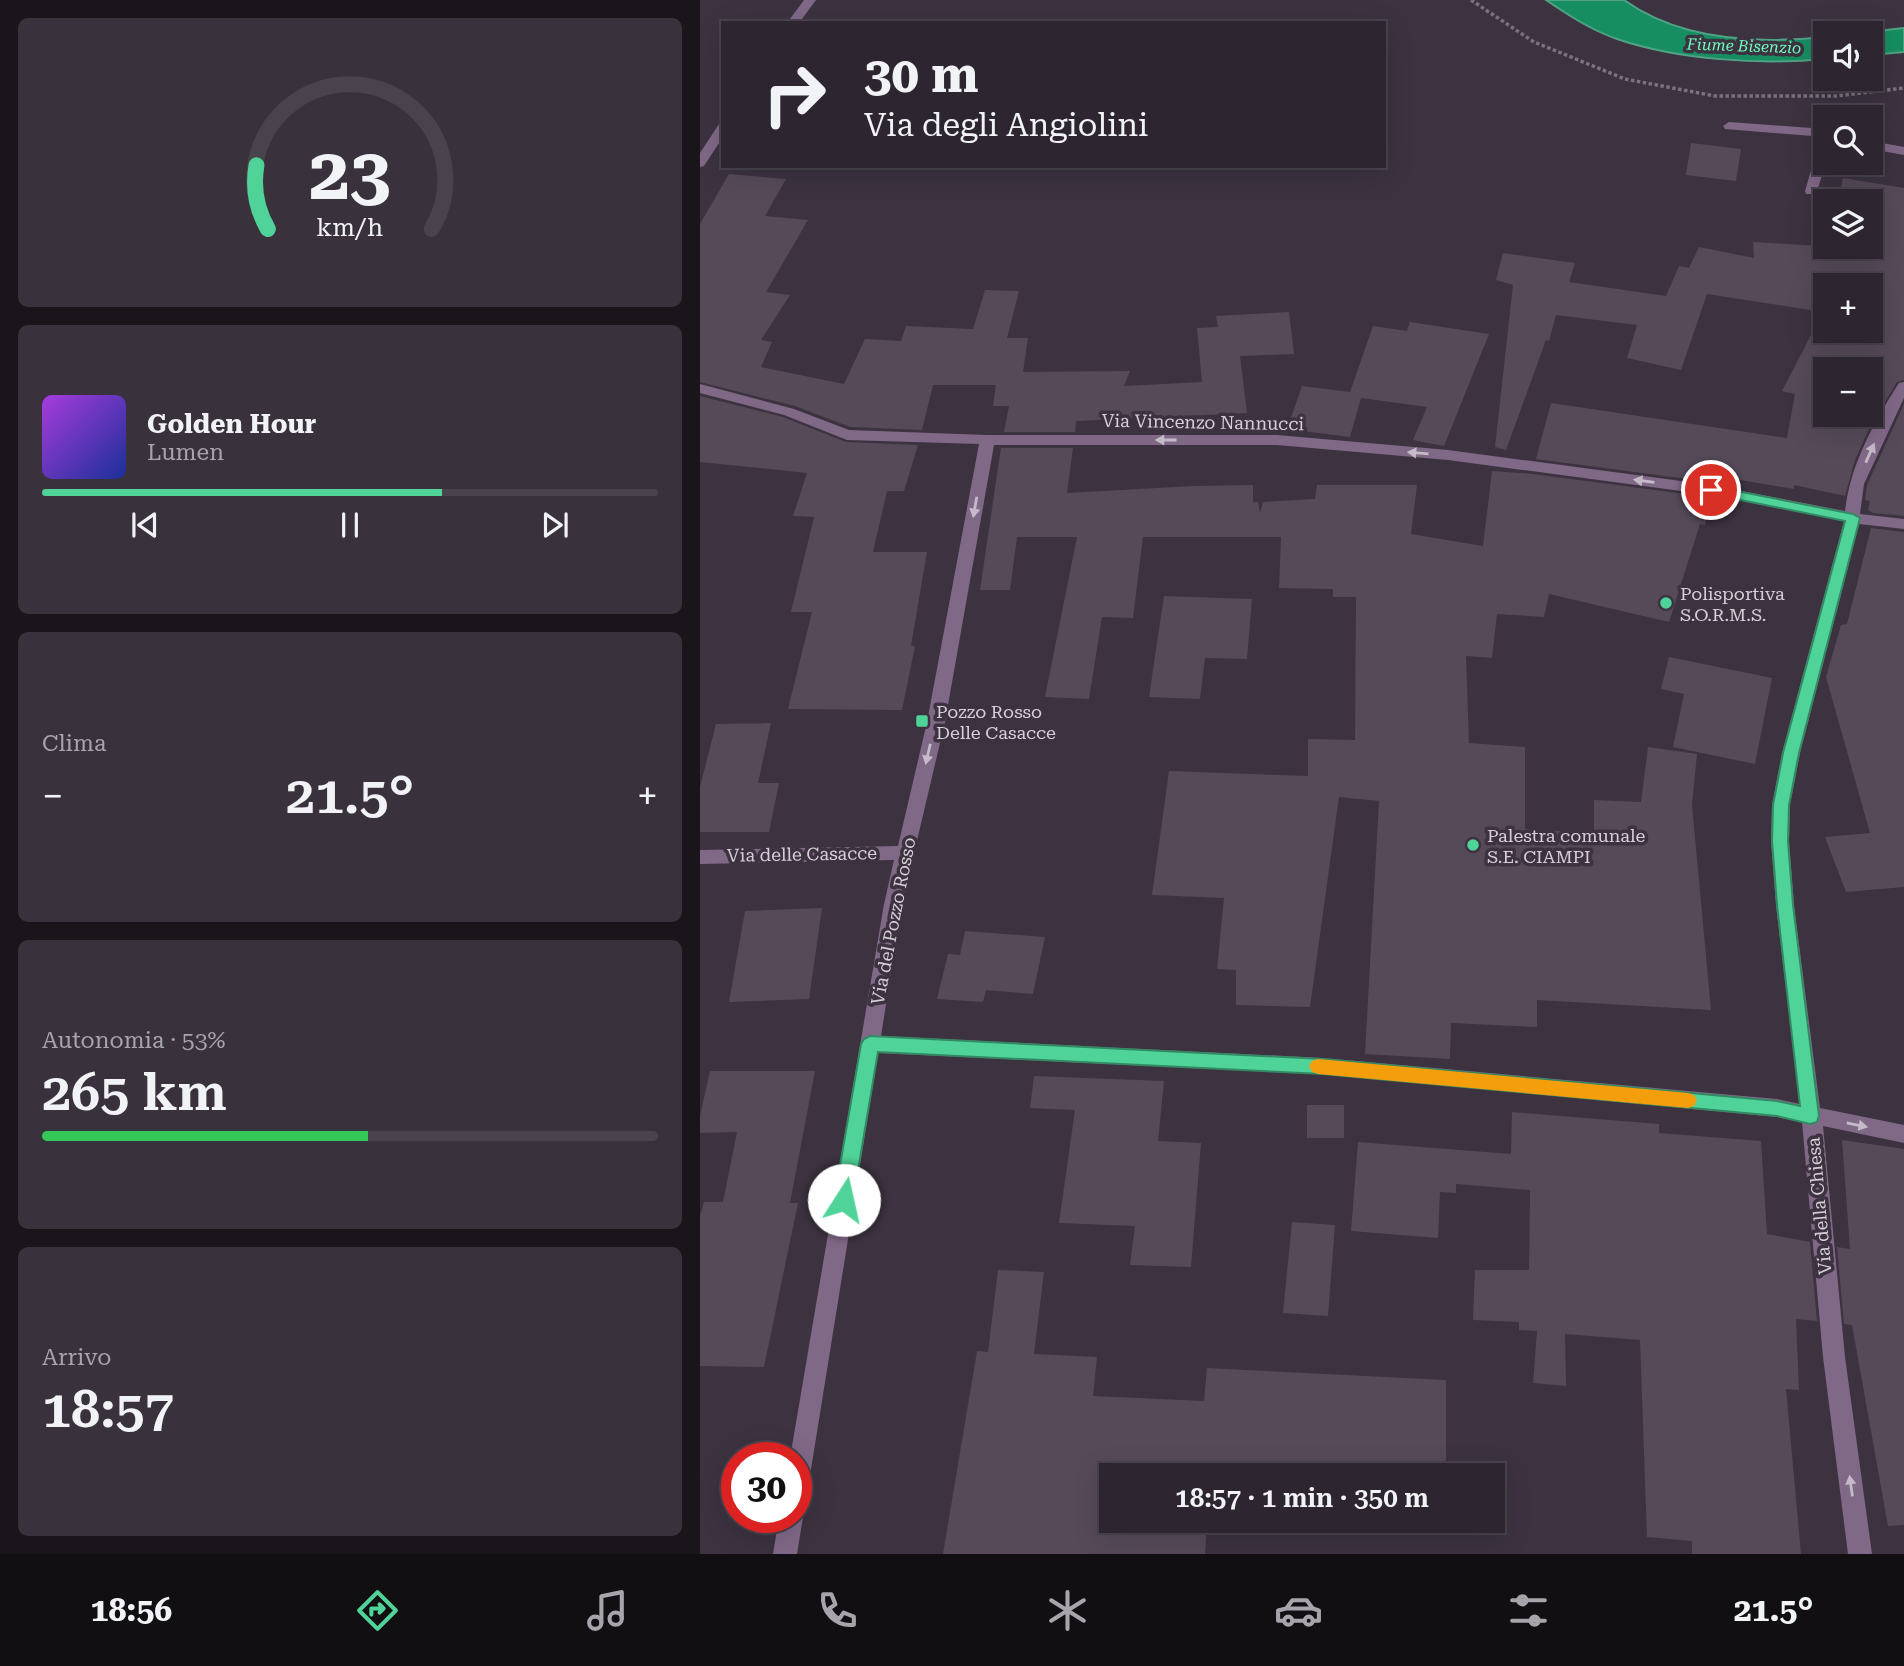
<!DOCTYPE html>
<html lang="it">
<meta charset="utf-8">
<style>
body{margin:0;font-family:"Roboto Serif",serif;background:#39323c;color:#f1f3f6;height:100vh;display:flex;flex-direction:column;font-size:26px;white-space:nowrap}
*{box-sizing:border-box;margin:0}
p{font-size:23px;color:#a7a5ab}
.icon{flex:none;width:38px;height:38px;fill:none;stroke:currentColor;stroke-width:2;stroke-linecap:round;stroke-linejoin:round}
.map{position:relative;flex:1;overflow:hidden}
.side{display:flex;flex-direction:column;gap:18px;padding:18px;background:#19151a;width:700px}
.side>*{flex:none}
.guide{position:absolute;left:21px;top:21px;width:665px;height:147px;border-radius:0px;box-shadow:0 7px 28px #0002,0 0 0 2px #48434c;background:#2d2630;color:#f1f3f6;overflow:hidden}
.fabs{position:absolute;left:1113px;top:21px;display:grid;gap:14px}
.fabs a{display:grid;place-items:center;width:70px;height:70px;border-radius:0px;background:#2d2630;box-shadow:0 7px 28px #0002,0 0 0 2px #48434c;font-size:35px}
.speed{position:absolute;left:21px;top:1442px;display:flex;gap:14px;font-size:35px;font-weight:700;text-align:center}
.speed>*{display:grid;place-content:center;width:91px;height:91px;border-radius:50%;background:#2d2630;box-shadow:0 7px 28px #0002,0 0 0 2px #48434c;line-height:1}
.speed .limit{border:10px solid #d22;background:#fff;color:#111}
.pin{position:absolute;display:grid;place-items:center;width:60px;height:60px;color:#fff;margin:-30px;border:4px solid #fff;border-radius:50%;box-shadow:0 2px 7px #0007}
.me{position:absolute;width:77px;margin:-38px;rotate:10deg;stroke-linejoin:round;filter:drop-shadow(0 0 5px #0008)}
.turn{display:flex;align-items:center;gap:24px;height:147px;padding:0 28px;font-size:32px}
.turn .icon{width:91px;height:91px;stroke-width:2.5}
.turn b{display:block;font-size:49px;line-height:60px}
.big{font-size:52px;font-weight:600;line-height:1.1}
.side .widget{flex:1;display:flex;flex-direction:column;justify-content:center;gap:10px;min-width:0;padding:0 24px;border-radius:10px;background:#39323c}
.side .dial{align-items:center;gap:0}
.dial svg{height:182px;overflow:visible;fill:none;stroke:#48434c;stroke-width:7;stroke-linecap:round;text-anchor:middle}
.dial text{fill:#f1f3f6;stroke:none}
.song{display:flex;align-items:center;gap:21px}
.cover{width:84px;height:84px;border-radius:10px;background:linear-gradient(135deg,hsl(280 70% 55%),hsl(230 70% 35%))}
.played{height:7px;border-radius:4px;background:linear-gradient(90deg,#4fd399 65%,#48434c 65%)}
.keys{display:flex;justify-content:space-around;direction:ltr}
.heat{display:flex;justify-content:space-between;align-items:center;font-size:38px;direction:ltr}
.charge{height:10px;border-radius:5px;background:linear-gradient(90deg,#34c759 53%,#48434c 0)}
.trip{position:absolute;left:399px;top:1463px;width:406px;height:70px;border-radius:0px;background:#2d2630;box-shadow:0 7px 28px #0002,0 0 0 2px #48434c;font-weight:600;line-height:70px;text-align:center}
.menu{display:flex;height:112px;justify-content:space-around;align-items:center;background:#120f13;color:#a7a5ab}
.menu .icon{width:49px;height:49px}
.menu .current{color:#4fd399}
.menu b{font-size:32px;color:#f1f3f6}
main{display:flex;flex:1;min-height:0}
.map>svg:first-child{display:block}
</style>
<main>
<section class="side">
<div class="widget dial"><svg viewBox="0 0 100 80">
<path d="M14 69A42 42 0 1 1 86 69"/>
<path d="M14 69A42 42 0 0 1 9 41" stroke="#4fd399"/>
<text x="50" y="56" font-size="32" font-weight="700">23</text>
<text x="50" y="72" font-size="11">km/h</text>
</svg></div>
<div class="widget">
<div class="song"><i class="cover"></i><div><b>Golden Hour</b><p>Lumen</p></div></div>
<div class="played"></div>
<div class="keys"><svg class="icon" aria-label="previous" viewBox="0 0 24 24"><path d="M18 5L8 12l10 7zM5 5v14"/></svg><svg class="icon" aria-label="pause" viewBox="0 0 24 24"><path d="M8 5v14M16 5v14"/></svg><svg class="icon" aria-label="next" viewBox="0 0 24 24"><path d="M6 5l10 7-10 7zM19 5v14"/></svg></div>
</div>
<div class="widget"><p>Clima</p>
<div class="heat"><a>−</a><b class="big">21.5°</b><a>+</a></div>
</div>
<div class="widget"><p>Autonomia · 53%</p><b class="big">265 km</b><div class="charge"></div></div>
<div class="widget"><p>Arrivo</p><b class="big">18:57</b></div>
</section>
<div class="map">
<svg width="1204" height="1554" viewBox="0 0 1204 1554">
<rect width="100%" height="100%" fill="#3c3240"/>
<g fill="#168e61" stroke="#50a285" stroke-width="2">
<path d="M846 0H924C981 41 1058 44 1125 37V59C1060 65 979 60 917 39 891 30 868 15 846 0Z"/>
<polygon points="1204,28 1204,52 1171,55 1171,33 1158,33"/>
</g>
<g fill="#564a59" fill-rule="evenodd">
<polygon points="991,143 1041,149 1036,181 986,175"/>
<polygon points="29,174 86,179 65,216 108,220 66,292 90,295 61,340 72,342 61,367 144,384 165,339 201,341 206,326 273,329 285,290 319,291 307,338 328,338 323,372 430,371 424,386 502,382 497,328 518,327 516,316 589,312 594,354 540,356 547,413 376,421 375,432 304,432 309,406 293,406 296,385 233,385 222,430 150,427 95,406 0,382 0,224"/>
<path d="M1143 178 1204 188V380L1197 382 1170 427 1155 460 1145 496 1094 485V489L1011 475 1010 482 836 459 851 403 1087 438 1095 394 1082 391 1123 312 1007 294 981 370 927 358 937 325 856 315 849 341 846 340 806 450 795 447 813 285 796 280 803 253 875 263 869 282 966 296 979 266 989 268 999 247 1054 258 1053 242 1122 246 1123 242 1125 247H1171V201H1138ZM1125 285H1171V331H1125ZM1125 369H1171V415H1125Z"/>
<polygon points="710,322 789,334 744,446 713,440 727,407 661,398 650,437 587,429 602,386 650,392 673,326 707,331"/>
<polygon points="0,396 83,417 146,442 218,445 204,491 187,491 173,552 227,552 211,646 215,646 202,710 88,709 112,612 91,612 114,517 93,516 107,473 0,462"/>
<polygon points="1204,404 1204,516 1173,513 1168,510 1170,501 1165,500 1167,485"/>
<polygon points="301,448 373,448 367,493 493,486 553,485 553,502 558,502 560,513 563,502 615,499 617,485 717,485 711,534 783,546 792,471 833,474 1008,497 1005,525 1000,524 969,622 849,594 844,617 797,614 792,658 766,656 769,743 825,747 825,829 894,833 894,800 941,802 948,747 997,754 992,805 1011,1010 837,1000 837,1027 751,1023 750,1059 665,1054 679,801 639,797 610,1007 536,1005 536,970 517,969 524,898 452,895 469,771 608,776 608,739 655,740 656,597 633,597 633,589 579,588 581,537 443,537 433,618 402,617 389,699 345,697 377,537 317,537 310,590 280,590"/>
<polygon points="1171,528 1204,532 1204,887 1146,892 1125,837 1170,833 1126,677 1141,625 1147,624"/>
<polygon points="464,596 552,599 547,659 505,658 500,699 449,697"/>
<polygon points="969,657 1072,678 1055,764 973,747 984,694 961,689"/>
<polygon points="71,723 58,783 79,783 69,832 0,832 0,787 16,724"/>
<polygon points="122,908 109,999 29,1002 45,911"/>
<polygon points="265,931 345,937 333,994 286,990 283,1002 237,999 248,954 260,955"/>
<polygon points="10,1071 115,1071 90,1203 98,1203 64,1367 0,1366 0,1216 4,1202 23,1202 37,1132 0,1133 0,1116"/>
<polygon points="334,1076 464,1081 458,1141 501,1143 491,1267 430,1265 435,1226 359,1223 375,1110 330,1108"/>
<rect x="607" y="1105" width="37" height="33"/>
<polygon points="812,1112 959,1124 959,1133 1061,1141 1067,1234 1110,1242 1117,1321 1096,1319 1099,1390 1086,1389 1101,1554 992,1554 992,1541 947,1537 940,1340 865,1334 866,1386 833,1383 837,1331 819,1330 819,1322 773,1320 775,1270 829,1270 830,1190 756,1184 756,1193 740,1192 738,1238 651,1231 658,1142 811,1154"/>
<polygon points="1142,1140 1204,1149 1204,1525 1188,1526 1152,1325 1144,1324 1137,1247 1150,1249"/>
<polygon points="592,1222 635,1225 628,1316 583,1313"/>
<polygon points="298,1270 344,1272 334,1354 397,1357 393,1396 504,1401 507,1368 746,1380 746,1475 411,1475 411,1521 507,1521 505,1554 243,1554 277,1351 288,1352"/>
<polygon points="620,1521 746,1521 746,1527"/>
</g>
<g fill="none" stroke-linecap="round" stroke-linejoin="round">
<polyline stroke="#7a727e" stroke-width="3.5" stroke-dasharray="3.5 2.5" stroke-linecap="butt" points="771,0 834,42 925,79 1015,96 1136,96 1204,88"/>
<g fill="#806887" fill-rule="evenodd">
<polygon points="104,0 116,0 99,23 87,23"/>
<polygon points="1029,122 1125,129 1125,137 1025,129 1023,126"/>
<polygon points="23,123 23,137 4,166 0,167 0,153 19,124"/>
<polygon points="1125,139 1126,163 1117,191 1116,194 1106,194 1105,191 1119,143"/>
<polygon points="1171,141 1204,147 1204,155 1171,149"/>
<path d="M1204 382V398L1164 484 1160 514 1204 519V529L1159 524 1100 753 1090 805 1089 841 1094 905 1120 1108 1204 1125V1143L1123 1126 1145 1357 1172 1554H1148L1123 1357 1102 1122 1077 1117 623 1074 178 1053 108 1488 104 1496 96 1499V1458H90L184 904 194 860 0 864V850L198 846 227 722 279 444 147 440 84 415 0 393V384L94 409 149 430 287 435H577L748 450 1011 485 1145 511C1150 466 1174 421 1199 383ZM294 445H577L748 460 1011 495 1144 521 1082 753 1072 805 1071 841 1076 905 1100 1104 1077 1099 623 1058 181 1036 202 904 245 722Z"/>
<polygon points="96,1508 103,1517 97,1554 73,1554 79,1517 96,1517"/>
</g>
</g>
<defs><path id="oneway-solid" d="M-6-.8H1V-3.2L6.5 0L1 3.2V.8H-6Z" transform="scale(1.75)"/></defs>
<g fill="#c5bac8">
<use href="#oneway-solid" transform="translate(466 440) rotate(180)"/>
<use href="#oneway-solid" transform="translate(718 453) rotate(-175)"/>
<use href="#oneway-solid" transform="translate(1170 453) rotate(-66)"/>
<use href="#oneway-solid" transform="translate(944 481) rotate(-172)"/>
<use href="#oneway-solid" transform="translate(275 507) rotate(100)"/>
<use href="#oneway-solid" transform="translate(228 754) rotate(103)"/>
<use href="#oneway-solid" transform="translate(1157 1125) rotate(11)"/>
<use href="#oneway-solid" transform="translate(1151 1486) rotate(-98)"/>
</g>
<polygon fill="#4fd399" stroke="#338963" stroke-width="2" points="1011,486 1153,514 1160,518 1099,753 1089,805 1088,841 1093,905 1119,1116 1117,1122 1110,1124 1077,1116 623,1074 178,1052 153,1200 151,1206 144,1209 137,1206 134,1200 161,1044 164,1039 170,1036 623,1059 1077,1101 1100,1106 1077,905 1072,841 1073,805 1083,753 1145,521 1006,493 1004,490"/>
<polygon fill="#f59e0b" points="618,1059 988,1093 994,1095 997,1100 994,1106 988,1108 618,1074 612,1072 609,1066 612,1061"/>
<g fill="#4fd399" stroke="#3c3240" stroke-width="2.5">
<circle cx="966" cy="603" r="7"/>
<rect x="215" y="714" width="14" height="14" rx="3.5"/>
<circle cx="773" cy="845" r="7"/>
</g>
<g text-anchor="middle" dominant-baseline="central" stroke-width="7" stroke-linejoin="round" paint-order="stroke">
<g font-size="16" font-style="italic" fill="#6ffabb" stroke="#3c3240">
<text transform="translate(1044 46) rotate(2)">Fiume Bisenzio</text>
</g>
<g font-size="18" fill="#d6cfd8" stroke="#3c3240">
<text transform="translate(503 422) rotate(1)">Via Vincenzo Nannucci</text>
<text transform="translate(102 854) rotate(-1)">Via delle Casacce</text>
<text transform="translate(193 921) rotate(-79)">Via del Pozzo Rosso</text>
<text transform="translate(1119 1206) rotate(-95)">Via della Chiesa</text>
</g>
<g font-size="18" fill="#d6cfd8" stroke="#3c3240" text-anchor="start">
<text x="980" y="593">Polisportiva<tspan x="980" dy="21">S.O.R.M.S.</tspan></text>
<text x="236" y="711">Pozzo Rosso<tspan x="236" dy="21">Delle Casacce</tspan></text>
<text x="787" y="835">Palestra comunale<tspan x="787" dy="21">S.E. CIAMPI</tspan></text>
</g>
</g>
</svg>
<div class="fabs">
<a><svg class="icon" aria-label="sound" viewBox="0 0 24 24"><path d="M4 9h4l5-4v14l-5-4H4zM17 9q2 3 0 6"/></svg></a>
<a><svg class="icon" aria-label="search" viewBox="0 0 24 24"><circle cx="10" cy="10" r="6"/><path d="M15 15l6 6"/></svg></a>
<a><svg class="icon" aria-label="layers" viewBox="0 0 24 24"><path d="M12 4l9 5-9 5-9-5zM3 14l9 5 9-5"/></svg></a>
<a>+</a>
<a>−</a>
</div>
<div class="speed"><div class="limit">30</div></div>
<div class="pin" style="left:1011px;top:490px;background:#d93025"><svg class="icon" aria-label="arrive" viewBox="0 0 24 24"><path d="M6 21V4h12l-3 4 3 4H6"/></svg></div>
<svg class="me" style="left:144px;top:1200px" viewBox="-20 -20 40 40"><circle r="19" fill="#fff"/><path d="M0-13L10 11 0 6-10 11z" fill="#4fd399"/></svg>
<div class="trip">18:57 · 1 min · 350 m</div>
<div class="guide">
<div class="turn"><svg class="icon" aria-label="right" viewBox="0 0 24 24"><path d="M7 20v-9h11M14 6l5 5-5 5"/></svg><div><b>30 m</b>Via degli Angiolini</div></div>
</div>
</div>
</main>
<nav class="menu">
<b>18:56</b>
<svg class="icon current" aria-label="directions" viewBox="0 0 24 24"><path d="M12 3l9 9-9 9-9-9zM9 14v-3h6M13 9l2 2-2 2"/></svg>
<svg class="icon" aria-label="music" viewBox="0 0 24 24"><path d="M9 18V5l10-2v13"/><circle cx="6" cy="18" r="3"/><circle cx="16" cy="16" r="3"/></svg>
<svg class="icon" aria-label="phone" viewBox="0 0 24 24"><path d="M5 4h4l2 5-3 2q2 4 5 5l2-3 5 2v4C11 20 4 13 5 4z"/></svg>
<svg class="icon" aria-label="climate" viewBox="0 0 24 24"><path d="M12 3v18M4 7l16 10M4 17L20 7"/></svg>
<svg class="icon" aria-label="car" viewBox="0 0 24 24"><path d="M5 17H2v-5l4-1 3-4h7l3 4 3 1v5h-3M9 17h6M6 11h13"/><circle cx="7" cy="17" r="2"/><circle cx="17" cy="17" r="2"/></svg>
<svg class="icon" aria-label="filters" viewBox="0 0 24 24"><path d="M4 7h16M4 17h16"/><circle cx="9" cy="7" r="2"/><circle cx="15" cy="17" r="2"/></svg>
<b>21.5°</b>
</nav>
